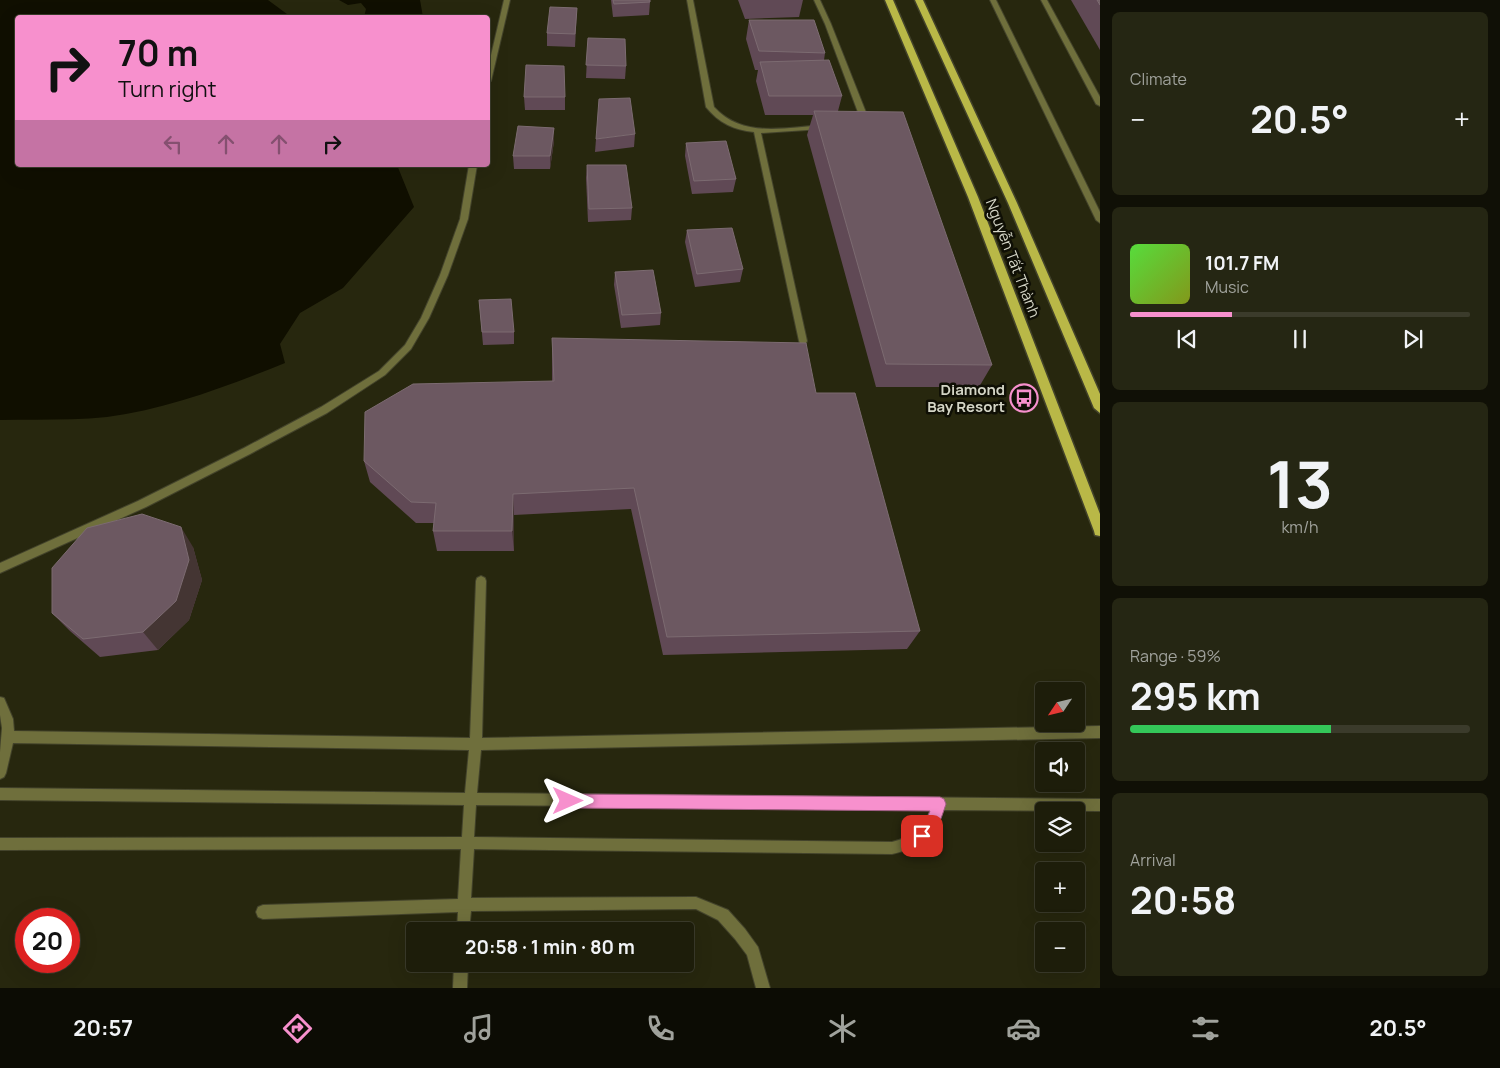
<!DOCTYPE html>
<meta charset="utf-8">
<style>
body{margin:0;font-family:Manrope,sans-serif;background:#252613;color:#f1f3f6;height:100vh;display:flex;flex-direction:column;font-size:19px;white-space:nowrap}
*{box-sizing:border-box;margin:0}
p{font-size:16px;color:#a0a29c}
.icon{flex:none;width:28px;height:28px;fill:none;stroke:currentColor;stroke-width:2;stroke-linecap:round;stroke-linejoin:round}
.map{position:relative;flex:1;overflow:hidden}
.panel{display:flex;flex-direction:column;gap:12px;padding:12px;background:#101006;width:400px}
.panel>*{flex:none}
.guide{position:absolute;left:15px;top:15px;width:475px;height:152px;border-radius:5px;box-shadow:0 5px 20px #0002,0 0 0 1px #3b3b2b;background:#f790cd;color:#111;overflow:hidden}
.needle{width:32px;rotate:235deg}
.fabs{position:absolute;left:1035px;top:682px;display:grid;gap:10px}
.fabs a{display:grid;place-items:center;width:50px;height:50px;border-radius:5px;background:#1d1d0a;box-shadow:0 5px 20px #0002,0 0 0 1px #3b3b2b;font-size:25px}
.speed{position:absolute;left:15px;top:908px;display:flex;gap:10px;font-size:25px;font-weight:700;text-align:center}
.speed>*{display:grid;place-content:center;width:65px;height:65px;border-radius:50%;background:#1d1d0a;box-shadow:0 5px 20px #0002,0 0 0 1px #3b3b2b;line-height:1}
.speed .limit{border:8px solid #d22;background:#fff;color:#111}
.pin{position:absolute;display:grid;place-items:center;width:42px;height:42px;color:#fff;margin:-21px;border-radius:10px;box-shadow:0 2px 8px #0006}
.me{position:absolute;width:55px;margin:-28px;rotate:90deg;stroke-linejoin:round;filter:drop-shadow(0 0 4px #0008)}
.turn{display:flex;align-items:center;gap:18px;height:105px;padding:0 20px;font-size:22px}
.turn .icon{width:65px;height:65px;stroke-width:2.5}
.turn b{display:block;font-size:35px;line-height:42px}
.lanes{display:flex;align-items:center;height:48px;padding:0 20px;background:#0003;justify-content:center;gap:25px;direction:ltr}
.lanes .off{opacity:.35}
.big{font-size:38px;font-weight:700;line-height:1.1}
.panel .tile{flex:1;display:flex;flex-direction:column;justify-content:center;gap:8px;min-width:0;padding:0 18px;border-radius:8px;background:#252613}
.panel .dial{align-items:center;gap:0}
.dial b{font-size:65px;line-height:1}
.song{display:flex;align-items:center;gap:15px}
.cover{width:60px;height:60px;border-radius:8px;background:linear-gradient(135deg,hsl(110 70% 55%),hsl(70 70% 35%))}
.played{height:5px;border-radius:2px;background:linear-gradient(90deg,#f790cd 30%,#3b3b2b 30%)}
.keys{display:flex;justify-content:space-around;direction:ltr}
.heat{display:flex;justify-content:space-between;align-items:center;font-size:28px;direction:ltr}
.charge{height:8px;border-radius:4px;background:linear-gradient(90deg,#34c759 59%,#3b3b2b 0)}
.trip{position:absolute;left:406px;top:922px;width:288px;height:50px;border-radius:5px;background:#1d1d0a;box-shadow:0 5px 20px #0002,0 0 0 1px #3b3b2b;font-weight:700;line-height:50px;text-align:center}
.menu{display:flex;height:80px;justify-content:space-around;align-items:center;background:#0c0c04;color:#a0a29c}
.menu .icon{width:35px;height:35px}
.menu .current{color:#f790cd}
.menu b{font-size:22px;color:#f1f3f6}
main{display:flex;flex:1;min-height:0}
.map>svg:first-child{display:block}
</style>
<main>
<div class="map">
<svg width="1100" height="988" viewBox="0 0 1100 988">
<rect width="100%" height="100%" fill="#27270e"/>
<g fill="#100f00">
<path d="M0 0H268L291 17 18 18V165H397L414 207 343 288 300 313 280 344 285 363C228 386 168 409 107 417 72 421 35 419 0 420Z"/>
<polygon points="339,0 420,0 423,17 364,17 366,9 361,3 348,5"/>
</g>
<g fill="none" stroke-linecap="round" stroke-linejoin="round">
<g stroke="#43432b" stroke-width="2">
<g id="service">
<polygon points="504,0 510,0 491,81 488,83 488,68"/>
<path d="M687 0H693L714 107C742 138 784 128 822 125L826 127 822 129 761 133 807 341 806 343H800L799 341 754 132C734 130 719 123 706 107Z"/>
<polygon points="814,0 820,0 831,24 867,115 864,124 861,124 857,122 859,115 825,24"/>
<polygon points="990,0 996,0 1100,212 1100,223 1096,220"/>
<polygon points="1041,0 1047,0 1100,97 1100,106 1096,104"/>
<polygon points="469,165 477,165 468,219 448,275 429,318 411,349 385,375 327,413 250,454 146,507 0,573 0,563 138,501 244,448 321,407 379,371 405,345 421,318 440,275 460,219"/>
<path d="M481 576 485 578 486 581 482 738 1100 726V738L481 750 477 793 1100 799V811L943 810C932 838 922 847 892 854L474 849 471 898 696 897 728 910 745 929 758 947 770 988H756L747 955 735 939 718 920 696 909 471 911 469 931H457L458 912 263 919 258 917 256 912 258 907 263 905 458 899 461 849 0 850V838L462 837 464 805 0 800V788L465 793 469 750 13 743 6 773 4 777 0 779V752L2 728 0 715V697L4 698 13 719 14 731 470 738 476 581 477 578ZM476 805 931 809C923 829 912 837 892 842L474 837Z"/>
<polygon points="454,964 468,964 467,988 453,988"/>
</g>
</g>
<g stroke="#43432b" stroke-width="3">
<g id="primary">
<polygon points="885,0 893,0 978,197 1100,514 1100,536 1095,535 1094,531 968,197"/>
<polygon points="915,0 923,0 1017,203 1100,394 1100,413 1094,408 1008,203"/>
</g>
</g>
<use href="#service" fill="#6f6f3c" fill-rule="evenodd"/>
<use href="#primary" fill="#b9b847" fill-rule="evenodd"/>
</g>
<g fill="#604955">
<polygon points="611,0 650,0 650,2 649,15 613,17"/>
<polygon points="738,0 803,0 799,17 745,19"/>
<polygon points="1071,0 1100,0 1100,50"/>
<polygon points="577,8 575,47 547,46 547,33"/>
<polygon points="749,20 825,53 824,60 842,96 838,111 992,365 979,387 876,387 807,135 813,115 765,115 756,81 758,70 755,70 746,39"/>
<polygon points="588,38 626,66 625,79 586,78"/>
<polygon points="524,97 565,97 565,110 525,110"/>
<polygon points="554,128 554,141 550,169 514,169 513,156"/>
<polygon points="635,134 634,147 595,152 596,139"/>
<polygon points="686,143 736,179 733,192 692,194 685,156"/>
<polygon points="587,165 632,208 631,220 588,222 586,178"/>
<polygon points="687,230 743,269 740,282 695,287 685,242"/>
<polygon points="615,272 661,313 660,325 621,328 614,285"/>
<polygon points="479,300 514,332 514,344 483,345"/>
<polygon points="552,338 816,393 920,631 907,649 663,655 631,509 514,515 514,551 437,551 433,531 434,523 416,523 370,482 364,461 552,381"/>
<polygon points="193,547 202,580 189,620 158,650 100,657 70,631 52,613"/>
</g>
<g fill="#443533">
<polygon points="554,128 554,141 550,169 550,156"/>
<polygon points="513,494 514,515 514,551 512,531"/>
<polygon points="181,527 193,547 202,580 189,620 158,650 143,632"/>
</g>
<g fill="#6c5861" stroke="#7c6b71">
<polygon points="613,0 650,0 650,2 614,4"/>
<polygon points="1097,0 1100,0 1100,5"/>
<polygon points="550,7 577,8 575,34 547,33"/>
<polygon points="749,20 814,20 825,53 759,51"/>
<polygon points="588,38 625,39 626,66 586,65"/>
<polygon points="829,60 842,96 769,96 760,62"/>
<polygon points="526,65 564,66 565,97 524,97"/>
<polygon points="630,98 635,134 596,139 599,99"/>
<polygon points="814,111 903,112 992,365 886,364"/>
<polygon points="518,126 554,128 550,156 513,156"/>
<polygon points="726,141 736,179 694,181 686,143"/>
<polygon points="587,165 626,165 632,208 589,209"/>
<polygon points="732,228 743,269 697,274 687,230"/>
<polygon points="653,270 661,313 622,315 615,272"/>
<polygon points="511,299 514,332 482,332 479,300"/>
<polygon points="552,338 806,343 816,393 855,393 920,631 667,637 634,488 513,494 512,531 433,531 436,503 411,502 364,461 365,412 413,384 554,381"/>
<polygon points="142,514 181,527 189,560 176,601 143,632 83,639 52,613 52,568 87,528"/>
</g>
<path fill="#f790cd" stroke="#a15e85" d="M568 794 940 797 944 799 946 804C941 818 937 836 922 843L917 841 915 836 926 820 930 811 568 808 563 806 561 801 563 796Z"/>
<defs>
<g id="bus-ring" transform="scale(1.4375)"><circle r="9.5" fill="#0f0f05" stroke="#f790cd" stroke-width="1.5"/><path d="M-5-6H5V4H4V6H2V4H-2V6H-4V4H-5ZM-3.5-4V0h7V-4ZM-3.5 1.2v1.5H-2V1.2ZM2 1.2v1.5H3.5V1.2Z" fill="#f790cd"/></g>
</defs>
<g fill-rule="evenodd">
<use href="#bus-ring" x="1024" y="398"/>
</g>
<g text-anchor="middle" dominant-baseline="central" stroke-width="5" stroke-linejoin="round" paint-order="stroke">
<g font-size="15" fill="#d4d5c6" stroke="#0f0f05">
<text transform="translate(1013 258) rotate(69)">Nguyễn Tất Thành</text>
</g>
<g font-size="15" font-weight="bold" fill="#d4d5c6" stroke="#0f0f05" text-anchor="end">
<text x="1005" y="389">Diamond<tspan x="1005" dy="17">Bay Resort</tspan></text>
</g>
</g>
</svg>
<div class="fabs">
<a><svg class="needle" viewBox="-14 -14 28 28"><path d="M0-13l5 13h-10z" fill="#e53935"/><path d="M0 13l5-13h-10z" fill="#a0a29c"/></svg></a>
<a><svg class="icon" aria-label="sound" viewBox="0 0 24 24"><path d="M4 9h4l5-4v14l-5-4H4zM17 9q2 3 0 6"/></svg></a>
<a><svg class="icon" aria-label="layers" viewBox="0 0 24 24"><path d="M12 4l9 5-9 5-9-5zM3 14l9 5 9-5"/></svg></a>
<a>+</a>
<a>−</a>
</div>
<div class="speed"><div class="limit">20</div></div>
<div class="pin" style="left:922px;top:836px;background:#d93025"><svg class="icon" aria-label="arrive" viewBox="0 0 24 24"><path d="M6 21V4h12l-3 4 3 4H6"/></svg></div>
<svg class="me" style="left:568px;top:801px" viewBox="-20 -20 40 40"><path d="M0-17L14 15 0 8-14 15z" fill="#f790cd" stroke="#fff" stroke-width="4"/></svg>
<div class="trip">20:58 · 1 min · 80 m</div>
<div class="guide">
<div class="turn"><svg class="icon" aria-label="right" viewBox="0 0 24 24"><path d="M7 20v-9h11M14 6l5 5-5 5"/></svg><div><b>70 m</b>Turn right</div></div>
<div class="lanes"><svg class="icon off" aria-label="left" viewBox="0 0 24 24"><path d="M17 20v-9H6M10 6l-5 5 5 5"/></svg><svg class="icon off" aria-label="ahead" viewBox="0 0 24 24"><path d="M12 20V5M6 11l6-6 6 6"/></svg><svg class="icon off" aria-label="ahead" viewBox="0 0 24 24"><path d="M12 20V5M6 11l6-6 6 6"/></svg><svg class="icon" aria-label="right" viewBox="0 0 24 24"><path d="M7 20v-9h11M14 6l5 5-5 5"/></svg></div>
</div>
</div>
<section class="panel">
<div class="tile"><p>Climate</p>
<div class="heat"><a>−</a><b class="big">20.5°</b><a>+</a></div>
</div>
<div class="tile">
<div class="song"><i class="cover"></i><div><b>101.7 FM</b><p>Music</p></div></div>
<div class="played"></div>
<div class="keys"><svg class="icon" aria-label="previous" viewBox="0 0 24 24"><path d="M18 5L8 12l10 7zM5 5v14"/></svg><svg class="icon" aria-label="pause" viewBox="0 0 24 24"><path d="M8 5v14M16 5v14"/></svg><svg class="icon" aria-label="next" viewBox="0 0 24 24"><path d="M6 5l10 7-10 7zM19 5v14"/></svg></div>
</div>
<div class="tile dial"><b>13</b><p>km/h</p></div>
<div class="tile"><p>Range · 59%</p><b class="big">295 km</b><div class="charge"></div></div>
<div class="tile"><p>Arrival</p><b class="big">20:58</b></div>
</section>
</main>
<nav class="menu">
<b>20:57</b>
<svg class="icon current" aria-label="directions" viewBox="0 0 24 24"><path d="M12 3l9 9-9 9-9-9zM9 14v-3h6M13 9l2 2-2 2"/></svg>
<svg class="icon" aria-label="music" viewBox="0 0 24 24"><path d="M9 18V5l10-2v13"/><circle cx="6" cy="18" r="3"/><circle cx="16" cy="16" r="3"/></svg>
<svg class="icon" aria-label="phone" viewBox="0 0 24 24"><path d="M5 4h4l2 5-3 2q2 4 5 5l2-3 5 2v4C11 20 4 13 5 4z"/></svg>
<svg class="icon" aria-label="climate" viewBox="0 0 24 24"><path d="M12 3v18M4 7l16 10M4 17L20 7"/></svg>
<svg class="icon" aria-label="car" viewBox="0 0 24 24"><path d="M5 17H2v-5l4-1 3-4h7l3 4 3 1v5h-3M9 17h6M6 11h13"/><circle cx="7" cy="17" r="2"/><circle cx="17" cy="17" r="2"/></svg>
<svg class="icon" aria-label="filters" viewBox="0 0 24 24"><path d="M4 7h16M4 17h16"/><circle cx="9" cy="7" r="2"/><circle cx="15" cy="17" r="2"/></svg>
<b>20.5°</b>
</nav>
